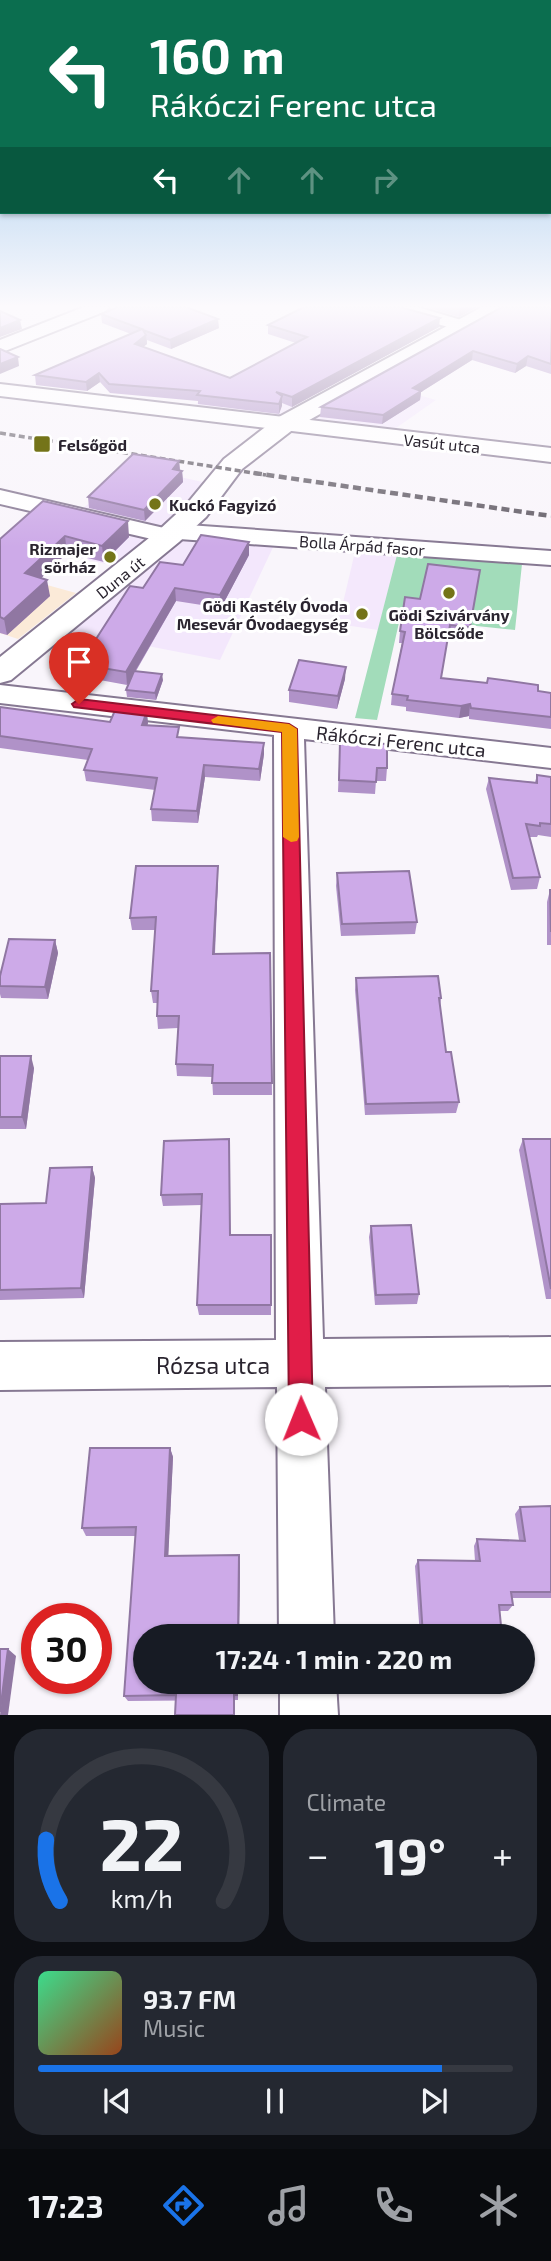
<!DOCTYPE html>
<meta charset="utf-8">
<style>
body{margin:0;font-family:"Exo 2",sans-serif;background:#242831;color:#f1f3f6;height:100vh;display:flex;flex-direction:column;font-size:26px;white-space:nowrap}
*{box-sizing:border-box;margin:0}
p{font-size:23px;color:#9ea1a6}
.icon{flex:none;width:38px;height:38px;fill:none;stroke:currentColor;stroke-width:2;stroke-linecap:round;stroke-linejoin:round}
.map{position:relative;height:1715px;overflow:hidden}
.drawer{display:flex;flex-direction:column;gap:14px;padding:14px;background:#0d0f14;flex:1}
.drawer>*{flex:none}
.banner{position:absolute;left:0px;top:0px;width:551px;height:214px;box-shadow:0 2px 5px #0004;background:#0b6e4f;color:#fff;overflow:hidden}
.speed{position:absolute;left:21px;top:1603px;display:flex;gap:14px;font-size:35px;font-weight:700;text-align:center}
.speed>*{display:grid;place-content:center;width:91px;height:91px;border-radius:50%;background:#171b24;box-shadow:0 2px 5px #0004;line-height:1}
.speed .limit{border:10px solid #d22;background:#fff;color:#111}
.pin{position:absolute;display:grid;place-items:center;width:60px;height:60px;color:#fff;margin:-72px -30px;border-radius:50% 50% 50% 0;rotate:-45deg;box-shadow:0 0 7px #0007}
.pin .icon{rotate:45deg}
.me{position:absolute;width:77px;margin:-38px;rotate:359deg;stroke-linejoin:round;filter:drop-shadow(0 0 5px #0008)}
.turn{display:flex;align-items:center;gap:24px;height:147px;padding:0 35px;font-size:32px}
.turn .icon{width:91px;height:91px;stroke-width:2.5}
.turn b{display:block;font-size:49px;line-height:60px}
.lanes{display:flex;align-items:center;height:66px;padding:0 35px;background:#0003;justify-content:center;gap:35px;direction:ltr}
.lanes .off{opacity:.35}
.big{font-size:52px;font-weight:700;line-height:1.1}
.drawer .card{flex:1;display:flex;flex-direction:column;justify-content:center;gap:10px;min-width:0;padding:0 24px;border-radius:28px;background:#242831}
.drawer .dial{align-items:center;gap:0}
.dial svg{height:182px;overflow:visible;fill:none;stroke:#363941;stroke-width:7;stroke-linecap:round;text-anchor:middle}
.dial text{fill:#f1f3f6;stroke:none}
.song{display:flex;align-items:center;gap:21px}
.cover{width:84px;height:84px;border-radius:10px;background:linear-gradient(135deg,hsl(150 70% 55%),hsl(20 70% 35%))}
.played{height:7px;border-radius:4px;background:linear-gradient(90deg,#1a73e8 85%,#363941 85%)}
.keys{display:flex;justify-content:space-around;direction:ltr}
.heat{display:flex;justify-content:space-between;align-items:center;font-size:38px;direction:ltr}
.drawer .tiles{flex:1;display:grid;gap:14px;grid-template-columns:1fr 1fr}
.card:last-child{grid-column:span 2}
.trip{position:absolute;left:133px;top:1624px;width:402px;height:70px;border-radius:35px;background:#171b24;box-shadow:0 2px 5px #0004;font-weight:700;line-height:70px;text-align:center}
.dock{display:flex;height:112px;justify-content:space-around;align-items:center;background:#090b0e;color:#9ea1a6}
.dock .icon{width:49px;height:49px}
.dock .selected{color:#1a73e8}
.dock b{font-size:32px;color:#f1f3f6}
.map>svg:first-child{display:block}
</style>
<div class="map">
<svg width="551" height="1715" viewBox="0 0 551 1715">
<rect width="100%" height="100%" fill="#f9f5fb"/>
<g fill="#f3e7fc">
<polygon points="380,384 436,400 386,435 191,410 207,391 333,405"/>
<polygon points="180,477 225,487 182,535 275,543 220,660 39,625 114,566 38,547 115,481"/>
</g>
<polygon fill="#fbead8" points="0,572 76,593 18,639 0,633"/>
<polygon fill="#f4e8fc" points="355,552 397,555 378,630 338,624"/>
<polygon fill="#a2dcba" points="397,555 522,564 515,630 400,618 377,720 355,718"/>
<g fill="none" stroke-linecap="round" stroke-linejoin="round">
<g stroke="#867892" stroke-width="4">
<g id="street">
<polygon points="84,307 109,307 106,311 0,353 0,340"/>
<polygon points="389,307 417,307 468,322 471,326 462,331 392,311"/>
<polygon points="0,384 551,448 551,462 0,396"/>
<polygon points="0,490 164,528 174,524 551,551 551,565 179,539 169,543 0,504"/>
<polygon points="0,685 551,748 551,768 304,739 323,1339 551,1337 551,1385 325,1387 334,1636 279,1636 277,1387 0,1390 0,1342 276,1340 274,735 0,703"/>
<polygon points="280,1682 336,1682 338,1715 280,1715"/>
</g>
</g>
<g stroke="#867892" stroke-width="4">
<polygon id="secondary" points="482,307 507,307 504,311 295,428 242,469 206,517 179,542 11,680 0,683 0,657 159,530 186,505 224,459 277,418"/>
</g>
<use href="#street" fill="#fff" fill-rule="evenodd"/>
<use href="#secondary" fill="#fff" fill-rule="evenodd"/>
<polyline stroke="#605a64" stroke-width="3.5" stroke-dasharray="6 3.5" stroke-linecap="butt" points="0,433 266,475"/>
<polyline stroke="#605a64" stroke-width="4.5" stroke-dasharray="8 4.5" stroke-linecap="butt" points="254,473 551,516"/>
</g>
<g fill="#b092c8">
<polygon points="426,307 477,307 459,317"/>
<polygon points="551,307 551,374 526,366 515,373 472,360 421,392 420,400 382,424 320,417 321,407"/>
<polygon points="101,314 219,328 171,349 147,340 147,344 143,347 230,378 296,343 268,334 268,325 439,327 292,407 282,403 279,414 198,404 198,401 110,393 100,382 87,391 36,385 35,375 131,334 102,323"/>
<polygon points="179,461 180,470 182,471 183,482 145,521 89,508 88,497"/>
<polygon points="43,501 129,537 104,562 67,553 41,578 50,596 7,635 0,633 0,539"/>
<polygon points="249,542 249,555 221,608 176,601 136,671 163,680 156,700 127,697 126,690 130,681 127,685 56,672 54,660 96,639 143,588 183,565"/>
<polygon points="480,570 468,639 448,636 441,678 551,693 551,729 469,719 469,716 459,718 406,711 406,707 391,705 392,694 402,643 399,643 400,631 420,599"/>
<polygon points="345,679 337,709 289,702 289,690"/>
<polygon points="0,707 110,722 148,723 147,726 179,737 264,754 260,781 205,777 198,823 152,821 151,809 155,790 86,781 84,770 88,760 0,748"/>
<polygon points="340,742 387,768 386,781 376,781 375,794 338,792"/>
<polygon points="537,775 551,777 551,837 538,835 537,837 529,837 540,877 537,889 511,890 486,789 489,778 535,782"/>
<polygon points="337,873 417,922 415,934 341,936 336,886"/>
<polygon points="218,879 215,954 270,953 272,1095 213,1095 212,1077 177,1076 176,1064 178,1028 158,1029 157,1016 158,1003 153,1003 151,991 155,930 132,930 130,918"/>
<polygon points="550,890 551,890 551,945 547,945 547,902"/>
<polygon points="55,940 58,953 48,999 1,998 0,994 0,976"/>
<polygon points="356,978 441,998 440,1006 446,1052 459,1102 456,1113 365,1115 355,990"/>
<polygon points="0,1056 34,1068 26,1129 0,1129"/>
<polygon points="523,1139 551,1139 551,1299 546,1299 519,1150"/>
<polygon points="230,1151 230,1235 271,1235 271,1315 199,1315 197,1305 202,1205 163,1206 161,1195"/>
<polygon points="92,1167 95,1178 84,1298 0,1300 0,1204 46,1203"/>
<polygon points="371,1226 419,1294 417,1304 375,1305 369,1237"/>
<polygon points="170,1448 173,1457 168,1556 239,1555 240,1563 239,1636 145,1636 238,1682 238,1700 128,1701 124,1696 136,1536 86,1536 82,1528"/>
<polygon points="551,1506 551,1598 512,1598 513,1605 508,1611 499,1611 502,1636 420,1636 415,1566 418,1560 475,1561 474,1546 477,1539 519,1540 515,1514 520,1507"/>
<polygon points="422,1682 506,1682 506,1685 502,1689 423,1688"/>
</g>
<g fill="#9077a2">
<polygon points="461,307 477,307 459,317 460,308"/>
<polygon points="440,318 439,327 292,407 292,397"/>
<polygon points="218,319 219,328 171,349 170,340"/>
<polygon points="20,320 22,329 0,337 0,328"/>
<polygon points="146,335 147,344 135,353 135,344"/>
<polygon points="473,351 472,360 421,392 420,400 382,424 383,415 413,388"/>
<polygon points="528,356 526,366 515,373 517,364"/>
<polygon points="18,357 19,366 0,374 0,364"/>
<polygon points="99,373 100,382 87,391 86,382"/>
<polygon points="282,396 282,406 279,414 279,404"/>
<polygon points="179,461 180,472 182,471 183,482 145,521 144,510"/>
<polygon points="128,521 129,537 104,562 102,546"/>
<polygon points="65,536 67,553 29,590 25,573"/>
<polygon points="249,542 249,555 221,608 220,595"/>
<polygon points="47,580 50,596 7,635 4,619"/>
<polygon points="175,588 176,601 127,685 126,672"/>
<polygon points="346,667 345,679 337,709 338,696"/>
<polygon points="162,674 163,680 156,700 155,693"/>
<polygon points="470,704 469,716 459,718 461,706"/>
<polygon points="147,711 148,723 143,737 142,725"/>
<polygon points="264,743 264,754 260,781 259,769"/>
<polygon points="204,765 205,777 198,823 197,811"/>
<polygon points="218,866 218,879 214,967 213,954"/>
<polygon points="55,940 58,953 48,999 45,987"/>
<polygon points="31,1056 34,1068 26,1129 22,1117"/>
<polygon points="92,1167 95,1178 84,1298 81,1288"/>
<polygon points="170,1448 173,1457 168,1563 165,1556"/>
<polygon points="239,1555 240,1563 239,1636 238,1636"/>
<polygon points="8,1649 16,1656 8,1715 0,1715"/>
</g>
<g fill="#cdaae8" stroke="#9077a2" stroke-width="2">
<polygon points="118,307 186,307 218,319 170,340 143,330 146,335 135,344 230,378 307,337 268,325 304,307 400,307 440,318 292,397 276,392 282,396 279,404 197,395 200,391 109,384 99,373 86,382 35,375 142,329 101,314"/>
<polygon points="502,307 551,307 551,364 528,356 517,364 473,351 413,388 421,391 383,415 321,407"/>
<polygon points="0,311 20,320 0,328"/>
<polygon points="0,349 18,357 0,364"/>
<polygon points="133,454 179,461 173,469 182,471 144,510 88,497"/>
<polygon points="43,501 128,521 102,546 65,536 25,573 47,580 4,619 0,617 0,539"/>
<polygon points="201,535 249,542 220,595 175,588 126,672 54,660 70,635 96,639 130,586 143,588 160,562 183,565"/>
<polygon points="428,564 480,570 470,627 450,625 441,678 487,683 488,678 538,685 538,691 551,693 551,717 471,708 470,704 461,706 407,700 408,696 392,694 405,632 400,631 405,597 420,599"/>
<polygon points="299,660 346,667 338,696 289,690"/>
<polygon points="134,671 162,674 155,693 126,690"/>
<polygon points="0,707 110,722 116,708 147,711 142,725 179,727 177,737 264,743 259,769 204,765 197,811 151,809 157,778 84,770 92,749 0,736"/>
<polygon points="340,742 387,744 387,768 377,768 376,782 339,780"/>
<polygon points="537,775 551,777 551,824 540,823 540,826 526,824 540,877 513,878 489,778 537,783"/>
<polygon points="136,866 218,866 213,954 270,953 272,1083 212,1083 213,1065 176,1064 179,1016 157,1016 158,991 151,991 156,917 130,918"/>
<polygon points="409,871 417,922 342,924 337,873"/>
<polygon points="550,890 551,890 551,932"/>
<polygon points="9,939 55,940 45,987 0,986 0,976"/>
<polygon points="438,976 441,998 439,998 446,1052 451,1052 459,1102 366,1104 356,978"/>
<polygon points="0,1056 31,1056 22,1117 0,1117"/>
<polygon points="229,1139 230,1235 271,1235 271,1305 197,1305 202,1194 161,1195 164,1141"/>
<polygon points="523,1139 551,1139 551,1289"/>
<polygon points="92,1167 81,1288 0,1290 0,1204 46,1203 50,1168"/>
<polygon points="411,1225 419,1294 376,1295 371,1226"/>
<polygon points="90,1448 170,1448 165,1556 239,1555 238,1636 145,1636 145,1682 237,1682 237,1695 234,1695 234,1715 175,1715 176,1695 124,1696 136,1527 82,1528"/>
<polygon points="551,1506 551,1592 511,1592 513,1605 499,1605 502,1636 423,1636 418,1560 480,1561 477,1539 525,1541 520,1507"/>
<polygon points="0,1649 8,1649 0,1712"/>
<polygon points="426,1682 506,1682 506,1685 426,1683"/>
</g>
<linearGradient id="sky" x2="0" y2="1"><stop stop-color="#7ab4e6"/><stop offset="0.56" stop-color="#fcfafd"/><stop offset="1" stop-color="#fcfafd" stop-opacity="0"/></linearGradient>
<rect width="551" height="547" fill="url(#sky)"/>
<polygon fill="#e11d48" stroke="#92132f" stroke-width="2" points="79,699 289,724 297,729 313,1419 309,1427 301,1430 293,1427 289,1419 282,732 74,707 72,704"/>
<polygon fill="#f59e0b" points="218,716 289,724 297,729 299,837 297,841 291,842 283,837 282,732 213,723 211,720"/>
<g fill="#747419" stroke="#fff" stroke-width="2.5">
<rect x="33" y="435" width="18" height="18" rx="3.5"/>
<circle cx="155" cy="504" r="7"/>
<circle cx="110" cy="557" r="7"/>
<circle cx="449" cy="593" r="7"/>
<circle cx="362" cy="614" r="7"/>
</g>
<g text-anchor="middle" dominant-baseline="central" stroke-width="6" stroke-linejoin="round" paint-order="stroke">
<g font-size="16" fill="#2a242f" stroke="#fff">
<text transform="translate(442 443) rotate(6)">Vasút utca</text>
<text transform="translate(362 545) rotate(4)">Bolla Árpád fasor</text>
<text transform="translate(120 577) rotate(-39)">Duna út</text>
</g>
<g font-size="16" font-weight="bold" fill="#2a242f" stroke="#fff" text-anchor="start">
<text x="58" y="444">Felsőgöd</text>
<text x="169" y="504">Kuckó Fagyizó</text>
<text x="96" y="548" text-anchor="end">Rizmajer<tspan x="96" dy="18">sörház</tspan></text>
<text x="348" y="605" text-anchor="end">Gödi Kastély Óvoda<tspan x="348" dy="18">Mesevár Óvodaegység</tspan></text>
<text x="449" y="614" text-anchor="middle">Gödi Szivárvány<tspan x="449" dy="18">Bölcsőde</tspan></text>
</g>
<g font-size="19" fill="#2a242f" stroke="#fff">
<text transform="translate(401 741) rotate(6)">Rákóczi Ferenc utca</text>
</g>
<g font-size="23" fill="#2a242f" stroke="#fff">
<text x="213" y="1365">Rózsa utca</text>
</g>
</g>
</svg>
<div class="speed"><div class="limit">30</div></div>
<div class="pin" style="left:79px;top:704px;background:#d93025"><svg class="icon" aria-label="arrive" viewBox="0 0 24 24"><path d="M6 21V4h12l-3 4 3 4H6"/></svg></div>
<svg class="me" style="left:301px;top:1419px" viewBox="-20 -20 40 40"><circle r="19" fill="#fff"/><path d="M0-13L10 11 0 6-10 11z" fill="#e11d48"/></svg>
<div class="trip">17:24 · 1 min · 220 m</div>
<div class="banner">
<div class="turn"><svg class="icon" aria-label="left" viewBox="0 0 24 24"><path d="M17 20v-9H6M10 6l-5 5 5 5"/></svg><div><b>160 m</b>Rákóczi Ferenc utca</div></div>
<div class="lanes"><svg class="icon" aria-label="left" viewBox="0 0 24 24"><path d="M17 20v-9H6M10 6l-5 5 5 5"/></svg><svg class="icon off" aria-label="ahead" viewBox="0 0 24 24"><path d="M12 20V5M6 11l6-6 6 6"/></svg><svg class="icon off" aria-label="ahead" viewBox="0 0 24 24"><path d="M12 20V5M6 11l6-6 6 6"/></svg><svg class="icon off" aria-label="right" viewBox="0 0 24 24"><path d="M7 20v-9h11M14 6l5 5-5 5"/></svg></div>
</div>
</div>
<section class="drawer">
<div class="tiles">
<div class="card dial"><svg viewBox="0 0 100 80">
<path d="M14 69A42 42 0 1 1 86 69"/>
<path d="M14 69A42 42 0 0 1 8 42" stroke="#1a73e8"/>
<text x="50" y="56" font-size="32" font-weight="700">22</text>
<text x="50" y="72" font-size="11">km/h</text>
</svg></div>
<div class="card"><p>Climate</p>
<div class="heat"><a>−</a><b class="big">19°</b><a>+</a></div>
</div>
<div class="card">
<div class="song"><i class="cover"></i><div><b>93.7 FM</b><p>Music</p></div></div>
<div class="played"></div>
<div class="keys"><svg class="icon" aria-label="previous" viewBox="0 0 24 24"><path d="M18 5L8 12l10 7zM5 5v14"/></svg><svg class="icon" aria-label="pause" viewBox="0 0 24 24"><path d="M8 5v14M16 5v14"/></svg><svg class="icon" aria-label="next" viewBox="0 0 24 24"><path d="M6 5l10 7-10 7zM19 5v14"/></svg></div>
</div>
</div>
</section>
<nav class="dock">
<b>17:23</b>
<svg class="icon selected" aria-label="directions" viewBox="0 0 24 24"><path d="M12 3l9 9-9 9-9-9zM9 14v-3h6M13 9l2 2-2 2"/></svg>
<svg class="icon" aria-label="music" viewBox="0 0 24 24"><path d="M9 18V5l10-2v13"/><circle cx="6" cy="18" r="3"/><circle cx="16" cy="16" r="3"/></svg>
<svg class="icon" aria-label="phone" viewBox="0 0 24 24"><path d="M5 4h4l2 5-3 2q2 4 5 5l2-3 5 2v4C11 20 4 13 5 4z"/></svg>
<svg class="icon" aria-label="climate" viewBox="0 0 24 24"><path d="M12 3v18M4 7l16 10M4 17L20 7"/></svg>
</nav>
